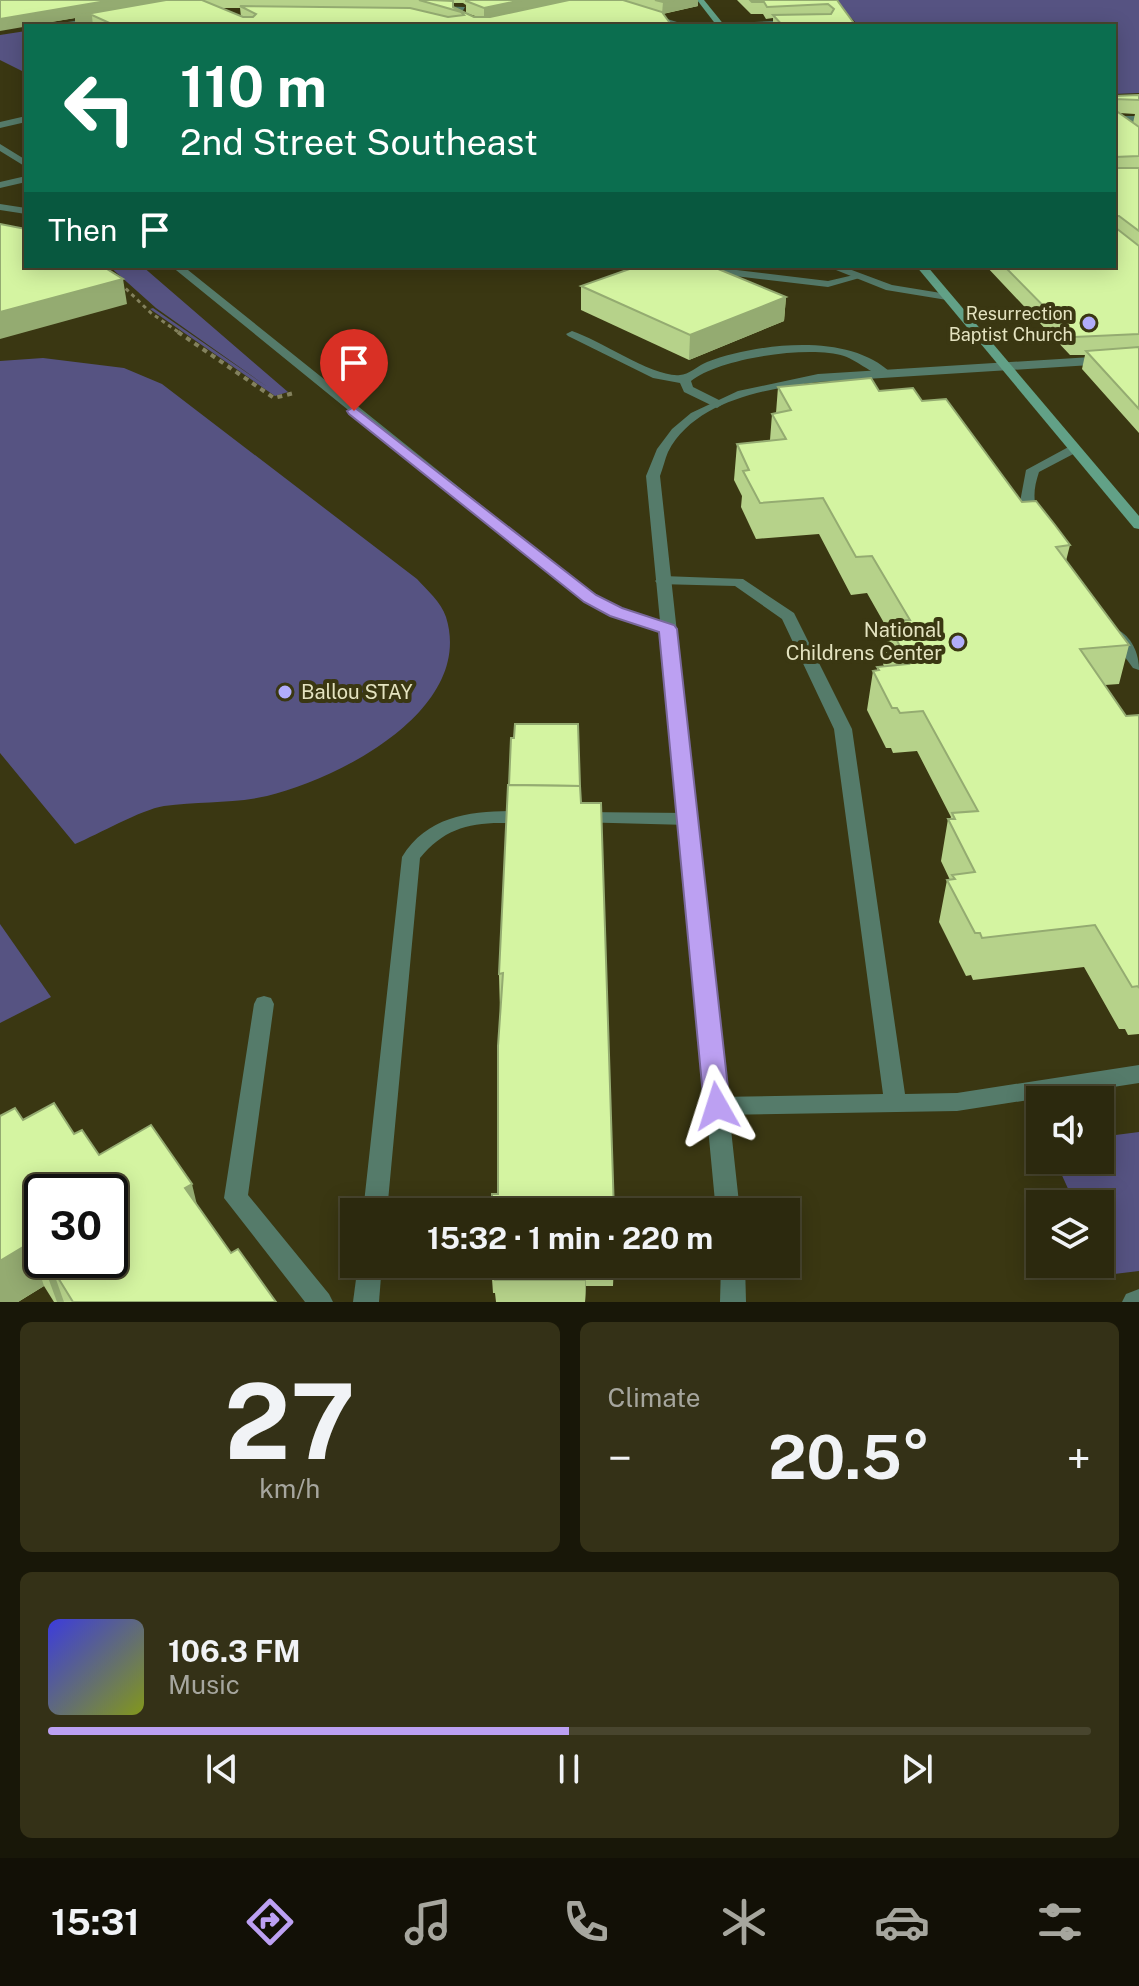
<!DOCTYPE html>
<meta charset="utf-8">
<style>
body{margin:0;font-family:"Public Sans",sans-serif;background:#343117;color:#f1f3f6;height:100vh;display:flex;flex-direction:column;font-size:30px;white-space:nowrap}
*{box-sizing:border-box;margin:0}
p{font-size:26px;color:#a6a69e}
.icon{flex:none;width:44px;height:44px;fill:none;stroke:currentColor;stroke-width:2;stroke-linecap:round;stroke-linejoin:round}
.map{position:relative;height:1302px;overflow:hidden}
.drawer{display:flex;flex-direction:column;gap:20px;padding:20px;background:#181708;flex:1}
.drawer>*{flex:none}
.guide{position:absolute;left:24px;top:24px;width:1092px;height:244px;border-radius:0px;box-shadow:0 4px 20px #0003,0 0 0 2px #48452e;background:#0b6e4f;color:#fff;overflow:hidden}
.controls{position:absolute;left:1026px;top:1086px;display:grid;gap:16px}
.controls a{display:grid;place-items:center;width:88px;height:88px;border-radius:0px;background:#2c290e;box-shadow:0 4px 20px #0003,0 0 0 2px #48452e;font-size:40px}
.speed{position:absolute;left:24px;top:1174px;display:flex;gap:16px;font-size:40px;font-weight:700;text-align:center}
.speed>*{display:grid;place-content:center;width:104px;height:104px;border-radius:50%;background:#2c290e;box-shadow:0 4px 20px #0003,0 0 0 2px #48452e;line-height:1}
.speed .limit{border:4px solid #111;border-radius:12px;background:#fff;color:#111}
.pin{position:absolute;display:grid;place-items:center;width:68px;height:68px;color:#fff;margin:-82px -34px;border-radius:50% 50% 50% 0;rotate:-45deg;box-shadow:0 0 8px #0007}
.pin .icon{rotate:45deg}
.me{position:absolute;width:88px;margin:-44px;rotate:354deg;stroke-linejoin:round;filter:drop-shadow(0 0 6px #0008)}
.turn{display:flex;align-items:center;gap:28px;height:168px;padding:0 24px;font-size:36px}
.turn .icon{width:104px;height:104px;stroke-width:2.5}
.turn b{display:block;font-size:56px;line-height:68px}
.then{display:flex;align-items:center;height:76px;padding:0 24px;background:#0003;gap:16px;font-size:30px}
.big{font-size:60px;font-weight:700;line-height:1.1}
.drawer .tile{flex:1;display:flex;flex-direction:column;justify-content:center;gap:12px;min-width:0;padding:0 28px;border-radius:12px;background:#343117}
.drawer .dial{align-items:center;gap:0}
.dial b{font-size:104px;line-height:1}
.song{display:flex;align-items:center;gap:24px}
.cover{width:96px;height:96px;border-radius:12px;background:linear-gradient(135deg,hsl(240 70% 55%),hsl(70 70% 35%))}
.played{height:8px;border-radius:4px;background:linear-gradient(90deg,#bca0f2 50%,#48452e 50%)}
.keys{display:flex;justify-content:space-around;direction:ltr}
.heat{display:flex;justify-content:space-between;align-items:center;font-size:44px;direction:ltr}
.drawer .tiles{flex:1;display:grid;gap:20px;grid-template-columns:1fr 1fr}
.tile:last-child{grid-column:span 2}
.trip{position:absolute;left:340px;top:1198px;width:460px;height:80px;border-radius:0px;background:#2c290e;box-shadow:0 4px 20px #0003,0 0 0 2px #48452e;font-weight:700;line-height:80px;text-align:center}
.tab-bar{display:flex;height:128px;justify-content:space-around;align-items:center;background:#121006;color:#a6a69e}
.tab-bar .icon{width:56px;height:56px}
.tab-bar .current{color:#bca0f2}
.tab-bar b{font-size:36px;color:#f1f3f6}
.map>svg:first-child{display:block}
</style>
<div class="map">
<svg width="1139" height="1302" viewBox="0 0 1139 1302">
<rect width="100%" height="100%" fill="#3a3712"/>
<g fill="#565382">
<polygon points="834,0 1139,0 1139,93 1114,94 1114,26 859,26"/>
<polygon points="26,31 26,73 0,60 0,35"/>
<polygon points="109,266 142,266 288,392 275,396 150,309 153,308 269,388 156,308"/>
<path d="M43 358 124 368 162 384 417 579C427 590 441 602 446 617 475 710 338 779 267 796 232 804 198 801 164 806 140 810 99 834 75 844L0 753V361Z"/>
<polygon points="0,924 51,997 0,1023"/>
<polygon points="1139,1132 1139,1271 1106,1275 1100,1261 1100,1204 1075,1204 1055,1160 1100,1160 1100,1137"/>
</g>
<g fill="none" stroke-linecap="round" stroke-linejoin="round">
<polyline stroke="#83815d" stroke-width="3" stroke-dasharray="4 4" stroke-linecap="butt" points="120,283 151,313 181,334"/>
<polyline stroke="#83815d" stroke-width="4" stroke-dasharray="5 5" stroke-linecap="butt" points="178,332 274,398 294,393"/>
<g fill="#557b6a" fill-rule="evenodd">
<polygon points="433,6 465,7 461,14 474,20 470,22 455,16 457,10 431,9"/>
<polygon points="99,17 96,21 51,26 55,24"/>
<polygon points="793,20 796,24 725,26 715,24"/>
<polygon points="26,116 26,122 0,128 0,122"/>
<polygon points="1139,116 1139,122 1114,121 1116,116"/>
<polygon points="671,266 703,266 828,281 858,274 863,277 828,287 676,269"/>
<path d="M572 331C600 340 654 378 680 375 688 375 699 365 707 362 758 343 849 332 891 373L889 376C874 377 859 361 844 356 810 345 719 358 691 381L693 387 721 401 723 404 717 408 684 392 680 383 653 378 568 336 566 334Z"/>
<path d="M1074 444 1079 445V451L1039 472C1033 490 1032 504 1042 521L1035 525 1030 524 1020 502 1026 470Z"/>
<polygon points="663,576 743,579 794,613 852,729 905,1094 957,1093 1139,1065 1139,1083 957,1111 717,1115 709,1113 706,1106 709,1099 717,1097 883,1094 834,729 782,619 735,586 658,584 655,581 658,578"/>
<path d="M1116 629C1132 636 1139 654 1139 670L1133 668 1108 634Z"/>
<path d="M526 811 532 813 535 817 532 821C522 824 511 823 500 823 466 823 442 831 420 858L387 1212H363L402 857C430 812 477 811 526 811Z"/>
<polygon points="581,812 688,813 694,815 697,819 694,823 688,825 575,822 572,818 575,814"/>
<polygon points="264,996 271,998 274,1004 248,1195 329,1294 333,1302 305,1302 224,1198 254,1004 257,998"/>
<polygon points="358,1264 382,1264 379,1302 353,1302"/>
<polygon points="1139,1289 1139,1302 1122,1302 1126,1294"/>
</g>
<g fill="#557b6a" fill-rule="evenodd">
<polygon points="647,14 651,14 690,26 678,26 647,16"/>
<polygon points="719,22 722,26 702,26 703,24"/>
<polygon points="0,144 26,160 26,167 0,151"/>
<polygon points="26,176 26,182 0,188 0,182"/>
<polygon points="0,204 26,208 26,214 0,210"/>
<path d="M171 266H183L581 585 621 609 660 621 646 476 657 449 672 429 691 413 738 391 818 374 1139 354V362L818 382C767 389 695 400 668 452 665 459 663 468 660 476L740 1212H716L661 632 611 615 571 591Z"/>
<polygon points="826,266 841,266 892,285 947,294 953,297 947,300 886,290"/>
<polygon points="721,1264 745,1264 746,1302 720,1302"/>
</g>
<g fill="#62a187" fill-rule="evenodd">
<polygon points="697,0 704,0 725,26 717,26"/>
<polygon points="916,266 927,266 1139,516 1139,529 1134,528"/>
</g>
</g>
<g fill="#b6d28a" fill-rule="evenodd">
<path d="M0 0H698V6L663 14 672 26H76L75 18 26 26ZM453 3H463L466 5V13L478 17H474L453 7ZM220 8H240L241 17Z"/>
<polygon points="737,0 837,0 842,7 856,26 773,26 773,18 766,19 763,14 751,14"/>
<path d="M1139 95V433L1082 369 1085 355H1070L986 266H1114V96ZM1119 113 1135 114 1133 123Z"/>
<polygon points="581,286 786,297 784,321 689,360 581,310"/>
<polygon points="778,387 879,391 922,401 1022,502 1070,545 1066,561 1129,645 1119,684 1105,685 1126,716 1139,715 1139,1034 1128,1035 1125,1029 1119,1029 1084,967 973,980 971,975 966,976 939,922 947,880 950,880 941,861 948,819 950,819 951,817 917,751 893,753 891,748 886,748 867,710 873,671 877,671 877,667 884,666 883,664 888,630 867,593 851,595 819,534 756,539 741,507 742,496 734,480 737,444 770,440 772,414 776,413"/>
<polygon points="580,786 498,1194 500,1012 499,974"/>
<polygon points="23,1120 74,1134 99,1155 198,1206 231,1253 276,1302 54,1302 44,1286 18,1302"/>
<polygon points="491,1264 614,1264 613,1286 586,1286 585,1302 496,1302 495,1293 493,1293"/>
</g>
<g fill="#94ab71">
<polygon points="112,0 182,0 92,16 93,26 76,26 75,18 0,31 0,19"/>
<polygon points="522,0 578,0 484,20 484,8"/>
<polygon points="674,0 698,0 698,6 662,14 663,2"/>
<polygon points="123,279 127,304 0,339 0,312"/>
<polygon points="786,297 784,321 689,360 690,335"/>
<polygon points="192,1184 202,1226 185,1188"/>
<polygon points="30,1243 44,1286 18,1302 0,1302 0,1261"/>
<polygon points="585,1264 586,1286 585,1302"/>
<polygon points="52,1268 64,1302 57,1302 46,1272"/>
</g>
<g fill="#d4f4a1" stroke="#94ab71" stroke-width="2" fill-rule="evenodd">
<polygon points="0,0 112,0 0,19"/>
<polygon points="166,0 202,0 243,17 253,17 256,14 240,6 410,8 448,17 464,15 461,12 419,0 431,0 453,1 453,7 474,17 490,17 569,0 623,0 662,12 672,26 116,26 92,15 75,16"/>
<polygon points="466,0 522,0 484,8 466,1"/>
<polygon points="655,0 674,0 663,2"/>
<polygon points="750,0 837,0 842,7 856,26 783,26 773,15 831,14 834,9 828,4 767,7 764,2 752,2"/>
<polygon points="998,24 1001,26 954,26"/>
<polygon points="1139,95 1139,100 1115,99 1115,110 1139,127 1139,156 1115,157 1117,168 1139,168 1139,231 1119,216 1115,216 1116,228 1139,246 1139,334 1074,337 1004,266 1114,266 1114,96"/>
<polygon points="0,224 26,229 26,266 102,266 123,279 0,312"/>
<polygon points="638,266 711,266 786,297 690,335 581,286"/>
<polygon points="1139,347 1139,409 1086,351"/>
<polygon points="871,378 879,391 913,388 922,401 946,399 1022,502 1036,501 1055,525 1070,545 1056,547 1129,645 1080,649 1126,716 1139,715 1139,988 1138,986 1132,987 1095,925 982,938 980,933 975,933 947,880 955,879 952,875 975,872 948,819 955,819 952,813 978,811 923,711 900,713 897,708 892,708 873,671 879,670 877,667 909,664 889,625 893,625 891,621 910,620 872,556 856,557 823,498 760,503 743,471 749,470 737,444 786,439 772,414 791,410 778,387"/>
<polygon points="515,724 578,724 580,786 509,785 511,738 514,738"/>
<polygon points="508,785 580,786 581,803 601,803 614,1212 492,1212 492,1194 498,1194 498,1046 503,973 499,974"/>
<path d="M54 1103 74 1134 82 1130 99 1155 151 1125 192 1184 185 1188 231 1253 238 1249 276 1302H73L52 1268 46 1272 30 1243 0 1261V1116L15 1108 23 1120ZM42 1192H110V1260H42Z"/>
<rect x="495" y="1264" width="90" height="16"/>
</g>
<polygon fill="#bca0f2" stroke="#7a689d" stroke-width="2" points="354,407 596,595 622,608 674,625 677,629 730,1106 726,1113 717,1116 708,1113 704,1106 659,632 610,616 584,602 349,414 347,411"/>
<g fill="#b1adfa" stroke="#3a3712" stroke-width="3">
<circle cx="1089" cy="323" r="8"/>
<circle cx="958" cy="642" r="8"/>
<circle cx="285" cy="692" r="8"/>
</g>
<g text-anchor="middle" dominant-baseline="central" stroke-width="8" stroke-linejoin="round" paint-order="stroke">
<g font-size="18" fill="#e4e3c0" stroke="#3a3712" text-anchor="end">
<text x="1073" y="313">Resurrection<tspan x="1073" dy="21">Baptist Church</tspan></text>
</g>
<g font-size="20" fill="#e4e3c0" stroke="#3a3712" text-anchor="end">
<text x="942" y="630">National<tspan x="942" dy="23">Childrens Center</tspan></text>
<text x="301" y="692" text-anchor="start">Ballou STAY</text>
</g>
</g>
</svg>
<div class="controls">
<a><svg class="icon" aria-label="sound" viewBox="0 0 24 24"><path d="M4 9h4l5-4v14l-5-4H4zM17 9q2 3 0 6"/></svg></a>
<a><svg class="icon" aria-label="layers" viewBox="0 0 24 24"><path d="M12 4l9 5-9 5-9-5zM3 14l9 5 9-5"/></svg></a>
</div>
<div class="speed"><div class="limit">30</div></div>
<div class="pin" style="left:354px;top:411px;background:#d93025"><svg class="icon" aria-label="arrive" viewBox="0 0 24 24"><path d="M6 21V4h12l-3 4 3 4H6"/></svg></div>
<svg class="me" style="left:717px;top:1106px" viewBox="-20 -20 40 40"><path d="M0-17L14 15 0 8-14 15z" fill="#bca0f2" stroke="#fff" stroke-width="4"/></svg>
<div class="trip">15:32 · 1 min · 220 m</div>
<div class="guide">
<div class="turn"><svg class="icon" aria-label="left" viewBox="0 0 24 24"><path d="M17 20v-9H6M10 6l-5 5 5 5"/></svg><div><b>110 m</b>2nd Street Southeast</div></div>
<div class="then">Then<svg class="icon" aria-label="arrive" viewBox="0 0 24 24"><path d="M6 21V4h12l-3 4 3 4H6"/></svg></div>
</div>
</div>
<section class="drawer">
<div class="tiles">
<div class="tile dial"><b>27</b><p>km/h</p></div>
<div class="tile"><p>Climate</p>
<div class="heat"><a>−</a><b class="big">20.5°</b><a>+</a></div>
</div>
<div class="tile">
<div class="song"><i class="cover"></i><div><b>106.3 FM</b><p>Music</p></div></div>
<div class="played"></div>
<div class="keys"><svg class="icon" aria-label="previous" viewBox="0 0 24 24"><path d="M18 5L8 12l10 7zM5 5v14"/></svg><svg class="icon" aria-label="pause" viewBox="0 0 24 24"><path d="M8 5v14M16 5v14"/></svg><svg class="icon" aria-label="next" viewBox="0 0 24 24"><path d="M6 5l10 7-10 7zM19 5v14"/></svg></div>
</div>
</div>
</section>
<nav class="tab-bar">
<b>15:31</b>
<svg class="icon current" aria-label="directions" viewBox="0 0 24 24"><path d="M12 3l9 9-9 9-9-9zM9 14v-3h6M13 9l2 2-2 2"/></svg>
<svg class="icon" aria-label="music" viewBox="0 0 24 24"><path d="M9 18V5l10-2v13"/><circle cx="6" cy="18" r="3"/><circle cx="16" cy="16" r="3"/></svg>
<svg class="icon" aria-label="phone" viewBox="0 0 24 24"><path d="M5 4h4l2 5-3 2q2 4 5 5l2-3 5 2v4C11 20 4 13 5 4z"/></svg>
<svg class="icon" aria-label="climate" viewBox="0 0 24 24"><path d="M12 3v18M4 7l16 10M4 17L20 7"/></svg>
<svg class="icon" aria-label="car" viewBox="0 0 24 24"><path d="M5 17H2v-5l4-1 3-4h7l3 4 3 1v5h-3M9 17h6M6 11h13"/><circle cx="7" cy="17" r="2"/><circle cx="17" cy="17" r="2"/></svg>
<svg class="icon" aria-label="filters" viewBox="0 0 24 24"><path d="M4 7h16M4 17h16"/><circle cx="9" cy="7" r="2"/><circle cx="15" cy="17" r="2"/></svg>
</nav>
